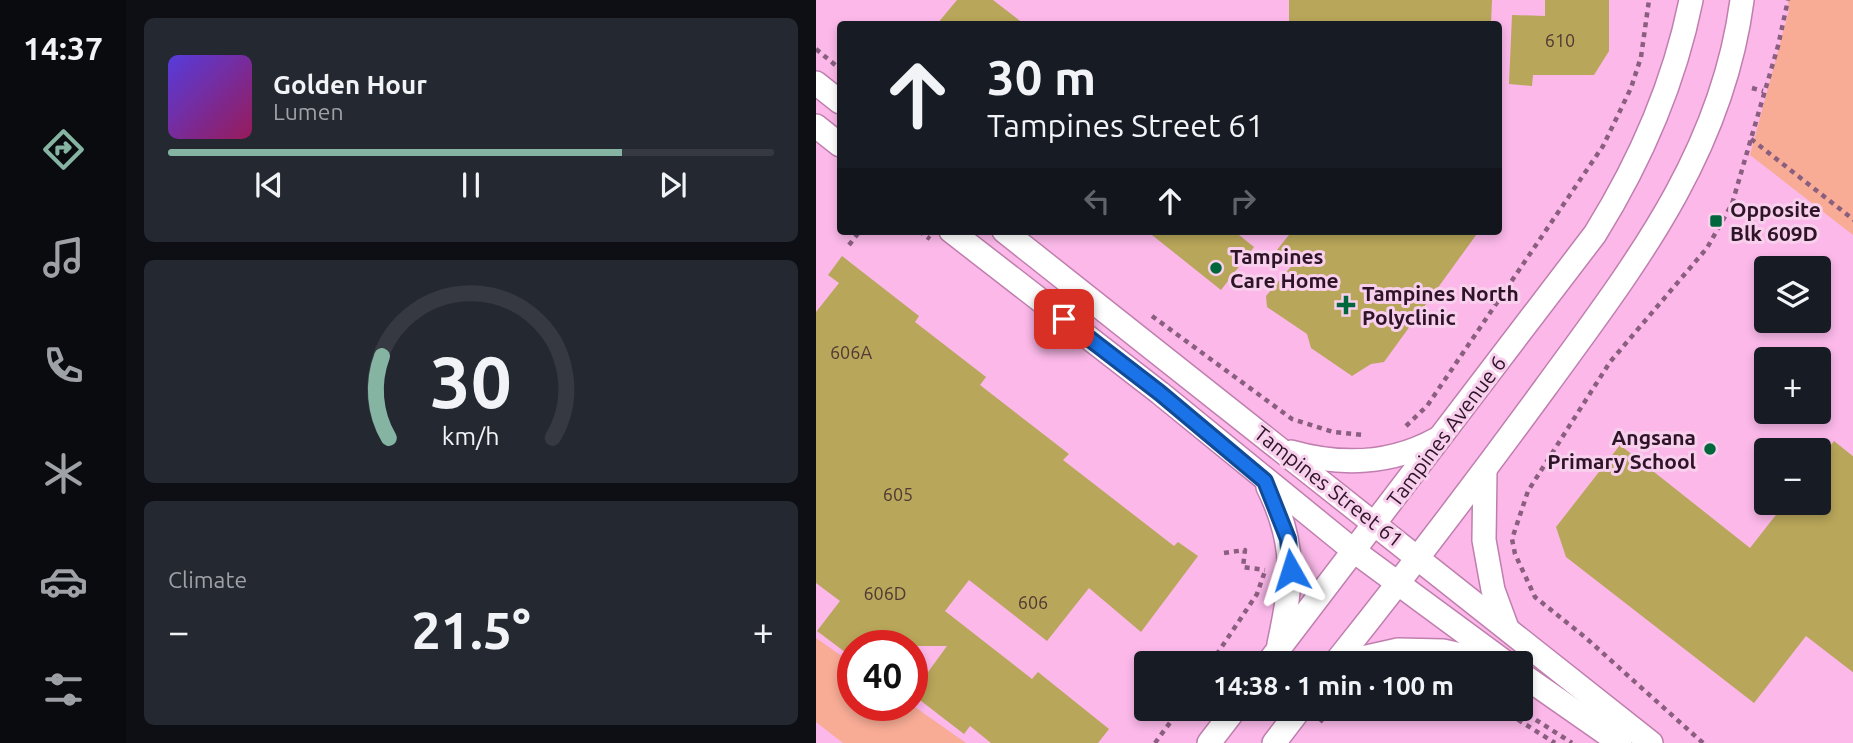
<!DOCTYPE html>
<meta charset="utf-8">
<style>
body{margin:0;font-family:Ubuntu,sans-serif;background:#242831;color:#f1f3f6;height:100vh;display:flex;flex-direction:column;font-size:26px;white-space:nowrap}
*{box-sizing:border-box;margin:0}
p{font-size:23px;color:#9ea1a6}
.icon{flex:none;width:38px;height:38px;fill:none;stroke:currentColor;stroke-width:2;stroke-linecap:round;stroke-linejoin:round}
.map{position:relative;flex:1;overflow:hidden}
.side{display:flex;flex-direction:column;gap:18px;padding:18px;background:#0d0f14;width:690px}
.side>*{flex:none}
.banner{position:absolute;left:21px;top:21px;width:665px;height:214px;border-radius:7px;box-shadow:0 4px 10px #0003;background:#171b24;color:#f1f3f6;overflow:hidden}
.tools{position:absolute;left:938px;top:256px;display:grid;gap:14px}
.tools a{display:grid;place-items:center;width:77px;height:77px;border-radius:7px;background:#171b24;box-shadow:0 4px 10px #0003;font-size:35px}
.speed{position:absolute;left:21px;top:630px;display:flex;gap:14px;font-size:35px;font-weight:700;text-align:center}
.speed>*{display:grid;place-content:center;width:91px;height:91px;border-radius:50%;background:#171b24;box-shadow:0 4px 10px #0003;line-height:1}
.speed .limit{border:10px solid #d22;background:#fff;color:#111}
.pin{position:absolute;display:grid;place-items:center;width:60px;height:60px;color:#fff;margin:-30px;border-radius:14px;box-shadow:0 4px 10px #0006}
.me{position:absolute;width:77px;margin:-38px;rotate:354deg;stroke-linejoin:round;filter:drop-shadow(0 0 5px #0008)}
.turn{display:flex;align-items:center;gap:24px;height:147px;padding:0 35px;font-size:32px}
.turn .icon{width:91px;height:91px;stroke-width:2.5}
.turn b{display:block;font-size:49px;line-height:60px}
.lanes{display:flex;align-items:center;height:66px;padding:0 35px;background:#0003;justify-content:center;gap:35px;direction:ltr}
.lanes .off{opacity:.35}
.big{font-size:52px;font-weight:700;line-height:1.1}
.side .card{flex:1;display:flex;flex-direction:column;justify-content:center;gap:10px;min-width:0;padding:0 24px;border-radius:10px;background:#242831}
.side .dial{align-items:center;gap:0}
.dial svg{height:182px;overflow:visible;fill:none;stroke:#363941;stroke-width:7;stroke-linecap:round;text-anchor:middle}
.dial text{fill:#f1f3f6;stroke:none}
.song{display:flex;align-items:center;gap:21px}
.cover{width:84px;height:84px;border-radius:10px;background:linear-gradient(135deg,hsl(250 70% 55%),hsl(330 70% 35%))}
.played{height:7px;border-radius:4px;background:linear-gradient(90deg,#85b4a2 75%,#363941 75%)}
.keys{display:flex;justify-content:space-around;direction:ltr}
.heat{display:flex;justify-content:space-between;align-items:center;font-size:38px;direction:ltr}
.trip{position:absolute;left:318px;top:651px;width:399px;height:70px;border-radius:7px;background:#171b24;box-shadow:0 4px 10px #0003;font-weight:700;line-height:70px;text-align:center}
main{display:flex;flex:1;min-height:0}
.tabs{display:flex;flex-direction:column;width:126px;justify-content:space-around;align-items:center;background:#090b0e;color:#9ea1a6}
.tabs .icon{width:49px;height:49px}
.tabs .active{color:#85b4a2}
.tabs b{font-size:32px;color:#f1f3f6}
.map>svg:first-child{display:block}
</style>
<main>
<nav class="tabs">
<b>14:37</b>
<svg class="icon active" aria-label="directions" viewBox="0 0 24 24"><path d="M12 3l9 9-9 9-9-9zM9 14v-3h6M13 9l2 2-2 2"/></svg>
<svg class="icon" aria-label="music" viewBox="0 0 24 24"><path d="M9 18V5l10-2v13"/><circle cx="6" cy="18" r="3"/><circle cx="16" cy="16" r="3"/></svg>
<svg class="icon" aria-label="phone" viewBox="0 0 24 24"><path d="M5 4h4l2 5-3 2q2 4 5 5l2-3 5 2v4C11 20 4 13 5 4z"/></svg>
<svg class="icon" aria-label="climate" viewBox="0 0 24 24"><path d="M12 3v18M4 7l16 10M4 17L20 7"/></svg>
<svg class="icon" aria-label="car" viewBox="0 0 24 24"><path d="M5 17H2v-5l4-1 3-4h7l3 4 3 1v5h-3M9 17h6M6 11h13"/><circle cx="7" cy="17" r="2"/><circle cx="17" cy="17" r="2"/></svg>
<svg class="icon" aria-label="filters" viewBox="0 0 24 24"><path d="M4 7h16M4 17h16"/><circle cx="9" cy="7" r="2"/><circle cx="15" cy="17" r="2"/></svg>
</nav>
<section class="side">
<div class="card">
<div class="song"><i class="cover"></i><div><b>Golden Hour</b><p>Lumen</p></div></div>
<div class="played"></div>
<div class="keys"><svg class="icon" aria-label="previous" viewBox="0 0 24 24"><path d="M18 5L8 12l10 7zM5 5v14"/></svg><svg class="icon" aria-label="pause" viewBox="0 0 24 24"><path d="M8 5v14M16 5v14"/></svg><svg class="icon" aria-label="next" viewBox="0 0 24 24"><path d="M6 5l10 7-10 7zM19 5v14"/></svg></div>
</div>
<div class="card dial"><svg viewBox="0 0 100 80">
<path d="M14 69A42 42 0 1 1 86 69"/>
<path d="M14 69A42 42 0 0 1 11 33" stroke="#85b4a2"/>
<text x="50" y="56" font-size="32" font-weight="700">30</text>
<text x="50" y="72" font-size="11">km/h</text>
</svg></div>
<div class="card"><p>Climate</p>
<div class="heat"><a>−</a><b class="big">21.5°</b><a>+</a></div>
</div>
</section>
<div class="map">
<svg width="1038" height="743" viewBox="0 0 1038 743">
<rect width="100%" height="100%" fill="#fbb8e9"/>
<g fill="#f8ac96">
<polygon points="972,0 1037,0 1037,235 934,155 973,10"/>
<polygon points="0,638 37,664 37,705 96,705 150,743 27,743 0,722"/>
</g>
<g fill="#b8a65a">
<polygon points="141,0 177,0 208,24 121,24"/>
<polygon points="473,0 676,0 675,24 473,24"/>
<polygon points="729,0 793,0 793,51 778,75 717,75 716,86 693,84 696,15 729,16"/>
<polygon points="331,231 418,231 438,247 405,290"/>
<polygon points="476,231 663,231 568,362 555,364 536,376 495,348 491,334 451,307 450,296 478,263 461,250"/>
<polygon points="26,256 103,316 99,322 170,377 164,385 253,454 247,460 358,546 362,542 382,556 325,632 273,588 231,641 153,580 129,611 216,679 222,672 293,729 282,743 175,743 154,726 148,734 96,694 131,646 37,646 37,658 1,631 24,601 0,583 0,312 23,283 12,275"/>
<polygon points="1018,441 1038,457 1038,673 990,636 938,703 750,557 740,527 804,445 934,548 970,502 1003,502 1003,460"/>
</g>
<g fill="none" stroke-linecap="round" stroke-linejoin="round">
<g stroke="#bf7fae" stroke-width="26">
<g id="minor">
<polyline points="0,83 24,102"/>
<polyline points="0,126 24,145"/>
<polyline points="135,231 344,393 538,551 690,663"/>
<polyline points="188,231 835,743"/>
<path d="M475 452C525 466 576 464 621 439"/>
<polyline points="669,470 668,540 677,590 691,628"/>
<path d="M452 487C481 545 476 583 463 644"/>
<path d="M452 663 779 234C825 160 858 85 875 0"/>
<path d="M519 663C591 573 661 481 729 388 817 267 906 154 926 0"/>
<polyline points="524,663 582,650 627,651 680,663"/>
<polyline points="705,674 804,743"/>
<polyline points="393,743 419,709"/>
<polyline points="458,743 484,709"/>
</g>
</g>
<g stroke="#8a5e7f" stroke-width="4.5" stroke-dasharray="5 5" stroke-linecap="butt">
<polyline points="0,49 24,69"/>
<polyline points="936,88 947,91"/>
<polyline points="935,139 1038,220"/>
<polyline points="103,231 114,239"/>
<polyline points="33,245 44,231"/>
<polyline points="336,316 476,419 517,432 547,435"/>
<polyline points="590,426 611,406 787,146 815,88 825,57 833,0"/>
<polyline points="408,553 429,550 427,567 449,570"/>
<polyline points="395,663 441,594 449,571"/>
<polyline points="685,709 739,743"/>
<polyline points="703,709 756,743"/>
<polyline points="504,722 515,709"/>
<polyline points="339,743 364,709"/>
<polyline points="887,743 770,638 719,597 699,554 696,539 712,491 794,362 891,248 916,204 962,46 972,0"/>
</g>
<use href="#minor" stroke="#fff" stroke-width="23"/>
</g>
<g fill="none" stroke-linecap="round" stroke-linejoin="round">
<g stroke="#114b97" stroke-width="18">
<polyline id="route" points="248,319 344,393 449,481 472,539 475,570"/>
</g>
<use href="#route" stroke="#1a73e8" stroke-width="12"/>
</g>
<g fill="#00663c" stroke="#f8cfec" stroke-width="2.5">
<rect x="893" y="214" width="14" height="14" rx="3.5"/>
<circle cx="400" cy="268" r="7"/>
<path d="M526.5 294.5h7v7h7v7h-7v7h-7v-7h-7v-7h7z"/>
<circle cx="894" cy="449" r="7"/>
</g>
<g text-anchor="middle" dominant-baseline="central" stroke-width="6" stroke-linejoin="round" paint-order="stroke">
<g font-size="18" fill="#503834">
<text x="744" y="40">610</text>
<text x="35" y="352">606A</text>
<text x="82" y="494">605</text>
<text x="69" y="593">606D</text>
<text x="217" y="602">606</text>
</g>
<g font-size="21" font-weight="bold" fill="#2d1427" stroke="#f8cfec" text-anchor="start">
<text x="914" y="209">Opposite<tspan x="914" dy="24">Blk 609D</tspan></text>
<text x="414" y="256">Tampines<tspan x="414" dy="24">Care Home</tspan></text>
<text x="546" y="293">Tampines North<tspan x="546" dy="24">Polyclinic</tspan></text>
<text x="880" y="437" text-anchor="end">Angsana<tspan x="880" dy="24">Primary School</tspan></text>
</g>
<g font-size="21" fill="#2d1427" stroke="#f8cfec">
<text transform="translate(630 431) rotate(-53)">Tampines Avenue 6</text>
<text transform="translate(513 486) rotate(38)">Tampines Street 61</text>
</g>
</g>
</svg>
<div class="tools">
<a><svg class="icon" aria-label="layers" viewBox="0 0 24 24"><path d="M12 4l9 5-9 5-9-5zM3 14l9 5 9-5"/></svg></a>
<a>+</a>
<a>−</a>
</div>
<div class="speed"><div class="limit">40</div></div>
<div class="pin" style="left:248px;top:319px;background:#d93025"><svg class="icon" aria-label="arrive" viewBox="0 0 24 24"><path d="M6 21V4h12l-3 4 3 4H6"/></svg></div>
<svg class="me" style="left:475px;top:570px" viewBox="-20 -20 40 40"><path d="M0-17L14 15 0 8-14 15z" fill="#1a73e8" stroke="#fff" stroke-width="4"/></svg>
<div class="trip">14:38 · 1 min · 100 m</div>
<div class="banner">
<div class="turn"><svg class="icon" aria-label="ahead" viewBox="0 0 24 24"><path d="M12 20V5M6 11l6-6 6 6"/></svg><div><b>30 m</b>Tampines Street 61</div></div>
<div class="lanes"><svg class="icon off" aria-label="left" viewBox="0 0 24 24"><path d="M17 20v-9H6M10 6l-5 5 5 5"/></svg><svg class="icon" aria-label="ahead" viewBox="0 0 24 24"><path d="M12 20V5M6 11l6-6 6 6"/></svg><svg class="icon off" aria-label="right" viewBox="0 0 24 24"><path d="M7 20v-9h11M14 6l5 5-5 5"/></svg></div>
</div>
</div>
</main>
